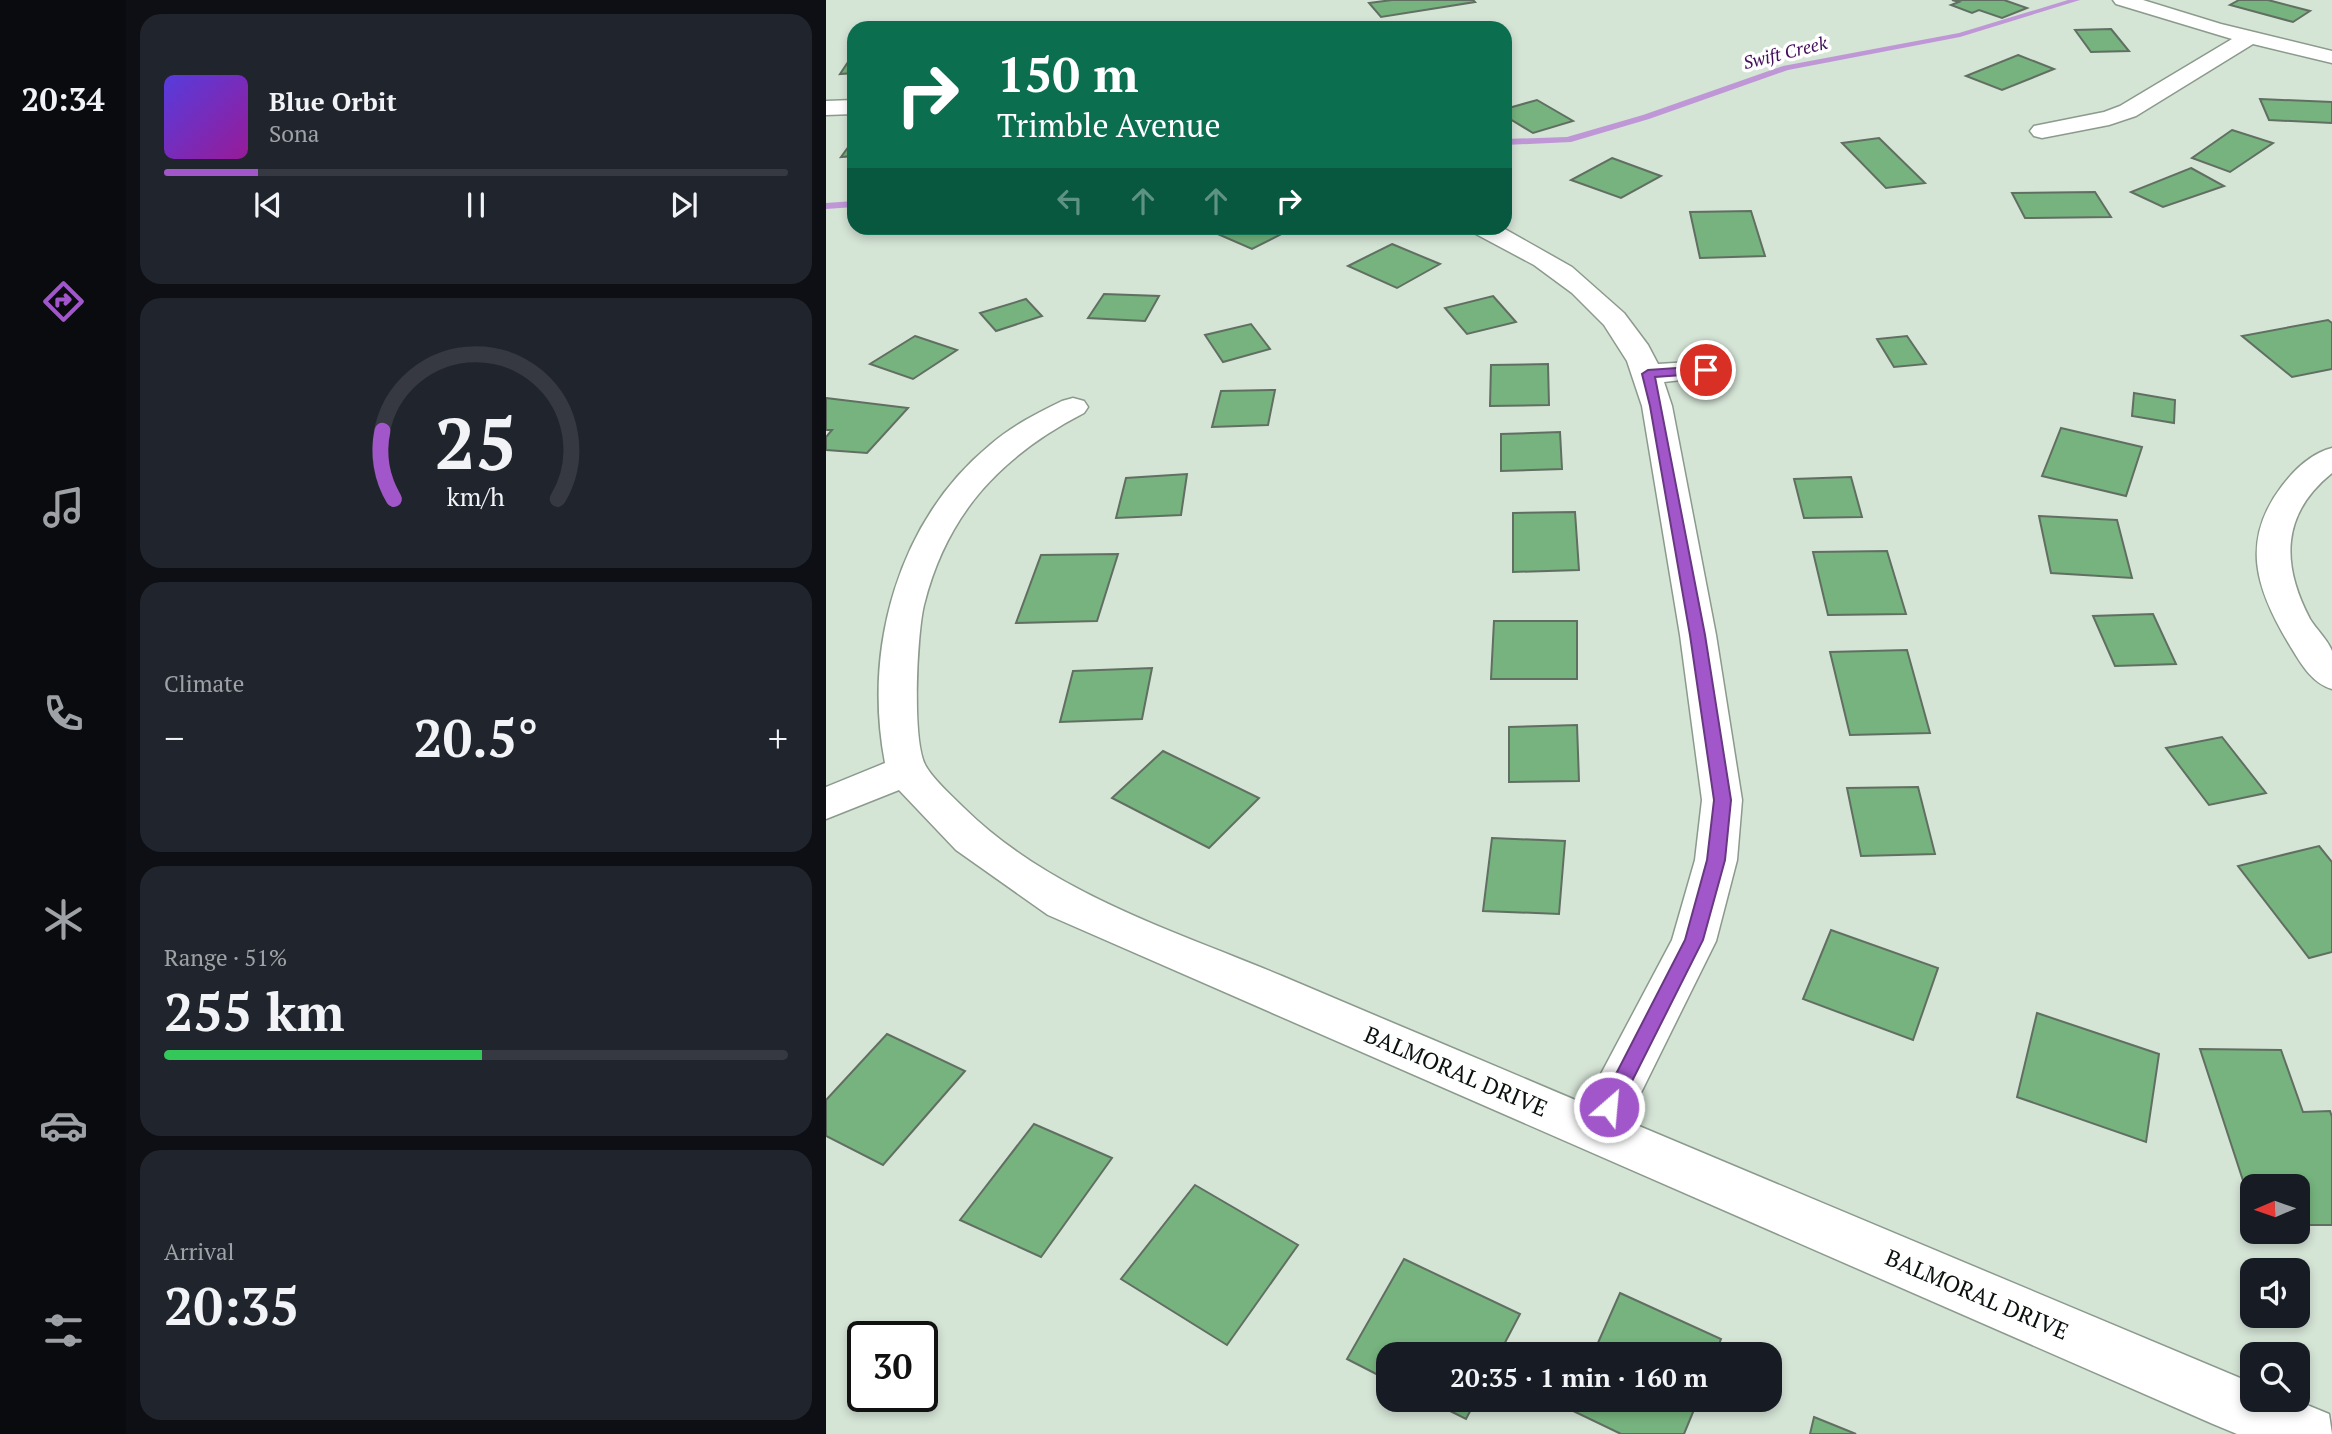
<!DOCTYPE html>
<meta charset="utf-8">
<style>
body{margin:0;font-family:"PT Serif",serif;background:#20242c;color:#f1f3f6;height:100vh;display:flex;flex-direction:column;font-size:26px;white-space:nowrap}
*{box-sizing:border-box;margin:0}
p{font-size:23px;color:#9ea1a6}
.icon{flex:none;width:38px;height:38px;fill:none;stroke:currentColor;stroke-width:2;stroke-linecap:round;stroke-linejoin:round}
.map{position:relative;flex:1;overflow:hidden}
.panel{display:flex;flex-direction:column;gap:14px;padding:14px;background:#0d0f14;width:700px}
.panel>*{flex:none}
.hud{position:absolute;left:21px;top:21px;width:665px;height:214px;border-radius:21px;box-shadow:0 4px 10px #0003;background:#0b6e4f;color:#fff;overflow:hidden}
.needle{width:46px;rotate:268deg}
.tools{position:absolute;left:1414px;top:1174px;display:grid;gap:14px}
.tools a{display:grid;place-items:center;width:70px;height:70px;border-radius:14px;background:#171b24;box-shadow:0 4px 10px #0003;font-size:35px}
.speed{position:absolute;left:21px;top:1321px;display:flex;gap:14px;font-size:35px;font-weight:700;text-align:center}
.speed>*{display:grid;place-content:center;width:91px;height:91px;border-radius:50%;background:#171b24;box-shadow:0 4px 10px #0003;line-height:1}
.speed .limit{border:4px solid #111;border-radius:10px;background:#fff;color:#111}
.pin{position:absolute;display:grid;place-items:center;width:60px;height:60px;color:#fff;margin:-30px;border:4px solid #fff;border-radius:50%;box-shadow:0 2px 7px #0007}
.me{position:absolute;width:77px;margin:-38px;rotate:27deg;stroke-linejoin:round;filter:drop-shadow(0 0 5px #0008)}
.turn{display:flex;align-items:center;gap:24px;height:147px;padding:0 35px;font-size:32px}
.turn .icon{width:91px;height:91px;stroke-width:2.5}
.turn b{display:block;font-size:49px;line-height:60px}
.lanes{display:flex;align-items:center;height:66px;padding:0 35px;background:#0003;justify-content:center;gap:35px;direction:ltr}
.lanes .off{opacity:.35}
.big{font-size:52px;font-weight:800;line-height:1.1}
.panel .widget{flex:1;display:flex;flex-direction:column;justify-content:center;gap:10px;min-width:0;padding:0 24px;border-radius:21px;background:#20242c}
.panel .dial{align-items:center;gap:0}
.dial svg{height:182px;overflow:visible;fill:none;stroke:#363941;stroke-width:7;stroke-linecap:round;text-anchor:middle}
.dial text{fill:#f1f3f6;stroke:none}
.song{display:flex;align-items:center;gap:21px}
.cover{width:84px;height:84px;border-radius:10px;background:linear-gradient(135deg,hsl(250 70% 55%),hsl(300 70% 35%))}
.played{height:7px;border-radius:4px;background:linear-gradient(90deg,#a156c9 15%,#363941 15%)}
.keys{display:flex;justify-content:space-around;direction:ltr}
.heat{display:flex;justify-content:space-between;align-items:center;font-size:38px;direction:ltr}
.charge{height:10px;border-radius:5px;background:linear-gradient(90deg,#34c759 51%,#363941 0)}
.trip{position:absolute;left:550px;top:1342px;width:406px;height:70px;border-radius:21px;background:#171b24;box-shadow:0 4px 10px #0003;font-weight:800;line-height:70px;text-align:center}
main{display:flex;flex:1;min-height:0}
.tabs{display:flex;flex-direction:column;width:126px;justify-content:space-around;align-items:center;background:#090b0e;color:#9ea1a6}
.tabs .icon{width:49px;height:49px}
.tabs .selected{color:#a156c9}
.tabs b{font-size:32px;color:#f1f3f6}
.map>svg:first-child{display:block}
</style>
<main>
<nav class="tabs">
<b>20:34</b>
<svg class="icon selected" aria-label="directions" viewBox="0 0 24 24"><path d="M12 3l9 9-9 9-9-9zM9 14v-3h6M13 9l2 2-2 2"/></svg>
<svg class="icon" aria-label="music" viewBox="0 0 24 24"><path d="M9 18V5l10-2v13"/><circle cx="6" cy="18" r="3"/><circle cx="16" cy="16" r="3"/></svg>
<svg class="icon" aria-label="phone" viewBox="0 0 24 24"><path d="M5 4h4l2 5-3 2q2 4 5 5l2-3 5 2v4C11 20 4 13 5 4z"/></svg>
<svg class="icon" aria-label="climate" viewBox="0 0 24 24"><path d="M12 3v18M4 7l16 10M4 17L20 7"/></svg>
<svg class="icon" aria-label="car" viewBox="0 0 24 24"><path d="M5 17H2v-5l4-1 3-4h7l3 4 3 1v5h-3M9 17h6M6 11h13"/><circle cx="7" cy="17" r="2"/><circle cx="17" cy="17" r="2"/></svg>
<svg class="icon" aria-label="filters" viewBox="0 0 24 24"><path d="M4 7h16M4 17h16"/><circle cx="9" cy="7" r="2"/><circle cx="15" cy="17" r="2"/></svg>
</nav>
<section class="panel">
<div class="widget">
<div class="song"><i class="cover"></i><div><b>Blue Orbit</b><p>Sona</p></div></div>
<div class="played"></div>
<div class="keys"><svg class="icon" aria-label="previous" viewBox="0 0 24 24"><path d="M18 5L8 12l10 7zM5 5v14"/></svg><svg class="icon" aria-label="pause" viewBox="0 0 24 24"><path d="M8 5v14M16 5v14"/></svg><svg class="icon" aria-label="next" viewBox="0 0 24 24"><path d="M6 5l10 7-10 7zM19 5v14"/></svg></div>
</div>
<div class="widget dial"><svg viewBox="0 0 100 80">
<path d="M14 69A42 42 0 1 1 86 69"/>
<path d="M14 69A42 42 0 0 1 9 39" stroke="#a156c9"/>
<text x="50" y="56" font-size="32" font-weight="700">25</text>
<text x="50" y="72" font-size="11">km/h</text>
</svg></div>
<div class="widget"><p>Climate</p>
<div class="heat"><a>−</a><b class="big">20.5°</b><a>+</a></div>
</div>
<div class="widget"><p>Range · 51%</p><b class="big">255 km</b><div class="charge"></div></div>
<div class="widget"><p>Arrival</p><b class="big">20:35</b></div>
</section>
<div class="map">
<svg width="1506" height="1434" viewBox="0 0 1506 1434">
<rect width="100%" height="100%" fill="#d4e4d5"/>
<g fill="none" stroke-linecap="round" stroke-linejoin="round">
<g fill="#bf97d7" fill-rule="evenodd">
<polygon points="1242,0 1254,0 1134,37 962,70 823,119 745,142 679,145 679,139 741,137 817,115 957,66 1133,33"/>
<polygon points="28,201 28,207 0,209 0,203"/>
</g>
</g>
<g fill="#76b37e" stroke="#616f62" stroke-width="2">
<polygon points="566,0 647,0 649,2 555,17 543,3"/>
<polygon points="1126,0 1178,0 1201,8 1176,18 1153,10 1146,13 1125,5 1133,2"/>
<polygon points="1413,0 1442,0 1484,11 1467,22 1404,5"/>
<polygon points="1285,29 1303,51 1265,52 1249,30"/>
<polygon points="28,53 28,73 14,74"/>
<polygon points="1192,55 1228,69 1176,90 1140,76"/>
<polygon points="1434,99 1506,102 1506,123 1443,120"/>
<polygon points="711,100 747,121 707,133 679,116 679,109"/>
<polygon points="1406,130 1447,143 1404,172 1366,158"/>
<polygon points="1053,138 1099,183 1060,188 1016,143"/>
<polygon points="28,139 28,156 15,157"/>
<polygon points="786,158 835,176 795,198 745,180"/>
<polygon points="1365,168 1398,186 1337,207 1305,192"/>
<polygon points="1269,192 1285,217 1199,218 1186,193"/>
<polygon points="925,211 939,256 874,258 864,212"/>
<polygon points="378,228 467,228 426,249"/>
<polygon points="566,244 614,264 571,288 522,266"/>
<polygon points="278,294 333,296 319,321 262,318"/>
<polygon points="667,296 690,322 641,334 619,308"/>
<polygon points="200,299 216,316 170,331 154,313"/>
<polygon points="1502,320 1506,323 1506,369 1466,377 1416,336"/>
<polygon points="425,324 444,349 397,362 379,335"/>
<polygon points="89,336 131,350 87,379 44,364"/>
<polygon points="1081,336 1100,364 1068,367 1051,339"/>
<polygon points="722,364 723,405 664,406 665,365"/>
<polygon points="449,390 442,425 386,427 395,391"/>
<polygon points="1308,393 1349,400 1348,423 1306,416"/>
<polygon points="0,398 82,408 41,453 0,450 0,437 6,430 0,430"/>
<polygon points="1235,428 1316,447 1300,496 1216,476"/>
<polygon points="734,432 736,469 675,471 675,434"/>
<polygon points="361,474 355,515 290,518 300,478"/>
<polygon points="1025,477 1036,517 978,518 968,479"/>
<polygon points="749,512 753,570 687,572 687,513"/>
<polygon points="1213,516 1291,520 1306,578 1225,573"/>
<polygon points="1061,551 1080,614 1002,615 987,552"/>
<polygon points="292,554 271,621 190,623 215,555"/>
<polygon points="1327,614 1350,664 1289,666 1267,616"/>
<polygon points="668,621 751,621 751,679 665,679"/>
<polygon points="1081,650 1104,733 1024,735 1004,652"/>
<polygon points="326,668 316,719 234,722 247,671"/>
<polygon points="751,725 753,781 683,782 683,727"/>
<polygon points="1396,737 1440,793 1383,805 1340,748"/>
<polygon points="337,751 433,798 383,848 286,798"/>
<polygon points="1092,787 1109,854 1035,856 1021,788"/>
<polygon points="666,838 739,841 733,914 657,911"/>
<polygon points="1493,846 1506,862 1506,952 1483,958 1412,866"/>
<polygon points="1005,930 1112,968 1087,1040 977,999"/>
<polygon points="1211,1013 1333,1054 1320,1142 1191,1097"/>
<polygon points="61,1034 139,1071 57,1165 0,1136 0,1100"/>
<polygon points="1374,1049 1455,1050 1477,1112 1504,1111 1506,1117 1506,1225 1472,1225 1472,1186 1426,1186 1426,1208"/>
<polygon points="208,1124 286,1158 215,1257 134,1220"/>
<polygon points="369,1185 472,1245 401,1345 295,1279"/>
<polygon points="578,1259 694,1314 673,1354 562,1354 562,1380 521,1359"/>
<polygon points="794,1293 895,1339 889,1354 767,1354"/>
<polygon points="602,1400 650,1400 640,1419"/>
<polygon points="747,1400 872,1400 858,1434 795,1434 743,1409"/>
<polygon points="988,1417 1030,1434 984,1434"/>
</g>
<g fill="none" stroke-linecap="round" stroke-linejoin="round">
<g stroke="#8b9a8c" stroke-width="3">
<g id="minor">
<polygon points="1287,0 1317,0 1395,24 1506,51 1506,63 1427,44 1310,116 1283,125 1216,138 1208,136 1204,131 1208,126 1278,112 1294,106 1406,39 1290,4"/>
<polygon points="28,100 28,114 0,115 0,101"/>
<path d="M644 228H677L746 267 798 313 822 345 832 364 880 361 890 364 895 370 890 376 838 382 846 406 890 635 916 800 911 860 890 941 801 1121 1426 1383V1400H1469L1503 1414 1506 1434H1411L1387 1424 222 915 130 850 73 790 0 819V787L59 763C37 648 72 521 164 445 186 426 211 413 236 401L247 398 258 401 262 407 258 413C175 456 121 513 98 605 91 633 85 746 101 768 110 782 125 795 137 807 224 893 346 930 456 976 557 1019 658 1061 759 1104L846 940 869 860 876 800 854 635 816 406 801 361 778 325 746 293 708 265 648 233Z"/>
<path d="M1506 448V473C1455 514 1455 564 1484 619 1490 629 1502 640 1506 651 1506 661 1506 678 1506 689 1485 683 1474 662 1463 644 1430 589 1414 541 1456 486 1468 470 1486 453 1506 448Z"/>
</g>
</g>
<use href="#minor" fill="#fff" fill-rule="evenodd"/>
</g>
<polygon fill="#a156c9" stroke="#693883" stroke-width="2" points="880,366 886,370 884,373 829,377 879,635 905,800 899,860 877,940 790,1113 783,1116 776,1113 773,1107 859,940 881,860 888,800 864,635 824,406 816,374 822,370"/>
<g text-anchor="middle" dominant-baseline="central" stroke-width="7" stroke-linejoin="round" paint-order="stroke">
<g font-size="18" font-style="italic" fill="#420d5a" stroke="#fff">
<text transform="translate(959 52) rotate(-14)">Swift Creek</text>
</g>
<g font-size="23" fill="#0a100b" stroke="#fff">
<text transform="translate(630 1071) rotate(23)">BALMORAL DRIVE</text>
<text transform="translate(1151 1294) rotate(23)">BALMORAL DRIVE</text>
</g>
</g>
</svg>
<div class="tools">
<a><svg class="needle" viewBox="-14 -14 28 28"><path d="M0-13l5 13h-10z" fill="#e53935"/><path d="M0 13l5-13h-10z" fill="#9ea1a6"/></svg></a>
<a><svg class="icon" aria-label="sound" viewBox="0 0 24 24"><path d="M4 9h4l5-4v14l-5-4H4zM17 9q2 3 0 6"/></svg></a>
<a><svg class="icon" aria-label="search" viewBox="0 0 24 24"><circle cx="10" cy="10" r="6"/><path d="M15 15l6 6"/></svg></a>
</div>
<div class="speed"><div class="limit">30</div></div>
<div class="pin" style="left:880px;top:370px;background:#d93025"><svg class="icon" aria-label="arrive" viewBox="0 0 24 24"><path d="M6 21V4h12l-3 4 3 4H6"/></svg></div>
<svg class="me" style="left:783px;top:1107px" viewBox="-20 -20 40 40"><circle r="17" fill="#a156c9" stroke="#fff" stroke-width="3"/><path d="M0-11L8 9 0 5-8 9z" fill="#fff"/></svg>
<div class="trip">20:35 · 1 min · 160 m</div>
<div class="hud">
<div class="turn"><svg class="icon" aria-label="right" viewBox="0 0 24 24"><path d="M7 20v-9h11M14 6l5 5-5 5"/></svg><div><b>150 m</b>Trimble Avenue</div></div>
<div class="lanes"><svg class="icon off" aria-label="left" viewBox="0 0 24 24"><path d="M17 20v-9H6M10 6l-5 5 5 5"/></svg><svg class="icon off" aria-label="ahead" viewBox="0 0 24 24"><path d="M12 20V5M6 11l6-6 6 6"/></svg><svg class="icon off" aria-label="ahead" viewBox="0 0 24 24"><path d="M12 20V5M6 11l6-6 6 6"/></svg><svg class="icon" aria-label="right" viewBox="0 0 24 24"><path d="M7 20v-9h11M14 6l5 5-5 5"/></svg></div>
</div>
</div>
</main>
